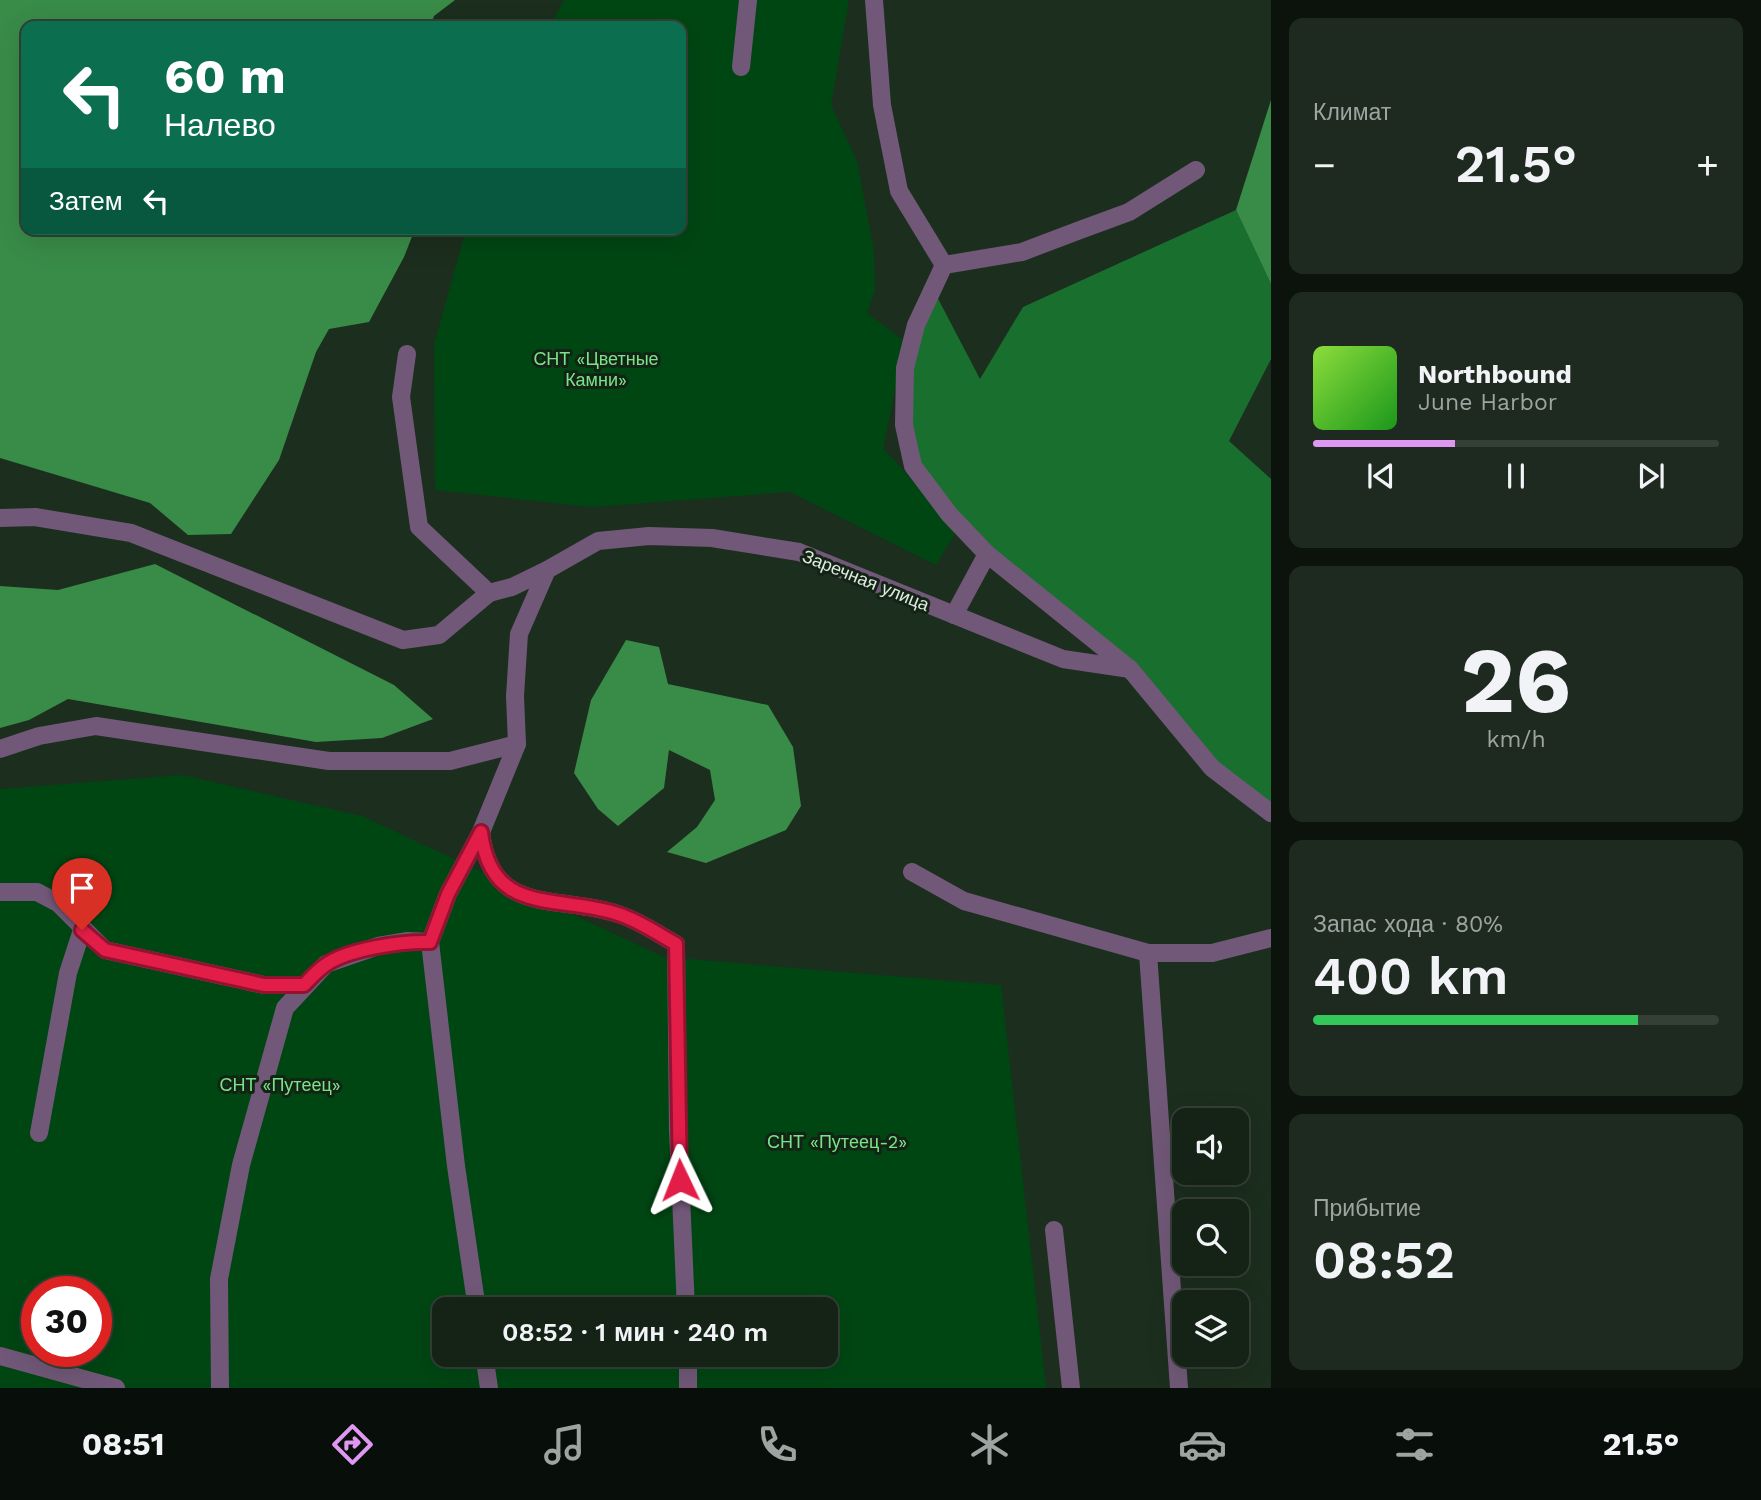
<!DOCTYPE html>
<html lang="ru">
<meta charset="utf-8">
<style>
body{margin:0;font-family:"Work Sans",sans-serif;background:#1e2a1f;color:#f1f3f6;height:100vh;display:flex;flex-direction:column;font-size:26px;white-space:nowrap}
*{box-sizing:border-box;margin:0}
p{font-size:23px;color:#9da4a1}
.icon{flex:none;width:38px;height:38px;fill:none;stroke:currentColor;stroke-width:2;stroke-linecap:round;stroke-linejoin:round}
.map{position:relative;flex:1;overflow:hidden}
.side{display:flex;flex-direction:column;gap:18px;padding:18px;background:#0c130c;width:490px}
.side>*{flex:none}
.hud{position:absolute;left:21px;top:21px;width:665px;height:214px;border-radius:14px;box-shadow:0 7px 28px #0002,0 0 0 2px #343f35;background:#0b6e4f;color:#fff;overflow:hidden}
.controls{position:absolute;left:1172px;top:1108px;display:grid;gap:14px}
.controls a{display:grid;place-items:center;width:77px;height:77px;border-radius:14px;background:#152216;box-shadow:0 7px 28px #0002,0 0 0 2px #343f35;font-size:35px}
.speed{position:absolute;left:21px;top:1276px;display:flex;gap:14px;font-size:35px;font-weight:700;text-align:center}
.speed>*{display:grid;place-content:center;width:91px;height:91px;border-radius:50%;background:#152216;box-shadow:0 7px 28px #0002,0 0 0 2px #343f35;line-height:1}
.speed .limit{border:10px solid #d22;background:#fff;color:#111}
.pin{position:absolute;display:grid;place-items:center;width:60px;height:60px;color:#fff;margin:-72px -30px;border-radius:50% 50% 50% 0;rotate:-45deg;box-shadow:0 0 7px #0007}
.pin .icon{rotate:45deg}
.me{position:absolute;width:77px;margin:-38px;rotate:358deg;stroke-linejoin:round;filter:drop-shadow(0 0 5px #0008)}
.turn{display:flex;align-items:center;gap:24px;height:147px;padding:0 28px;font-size:32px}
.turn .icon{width:91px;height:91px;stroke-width:2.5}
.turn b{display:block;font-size:49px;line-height:60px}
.then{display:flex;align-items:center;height:66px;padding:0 28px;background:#0003;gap:14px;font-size:26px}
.big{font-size:52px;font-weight:600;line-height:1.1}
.side .tile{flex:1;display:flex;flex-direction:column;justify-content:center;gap:10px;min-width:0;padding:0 24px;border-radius:14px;background:#1e2a1f}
.side .dial{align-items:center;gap:0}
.dial b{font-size:91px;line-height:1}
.song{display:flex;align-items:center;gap:21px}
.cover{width:84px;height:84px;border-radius:10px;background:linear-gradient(135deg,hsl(90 70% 55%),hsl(120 70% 35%))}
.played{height:7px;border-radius:4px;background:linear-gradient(90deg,#df98f1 35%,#343f35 35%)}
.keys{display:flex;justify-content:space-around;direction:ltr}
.heat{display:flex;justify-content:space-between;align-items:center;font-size:38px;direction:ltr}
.charge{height:10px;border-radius:5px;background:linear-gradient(90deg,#34c759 80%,#343f35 0)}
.trip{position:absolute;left:432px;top:1297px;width:406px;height:70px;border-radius:14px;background:#152216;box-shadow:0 7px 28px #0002,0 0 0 2px #343f35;font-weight:600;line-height:70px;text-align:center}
.dock{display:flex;height:112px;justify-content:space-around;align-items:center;background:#080e09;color:#9da4a1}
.dock .icon{width:49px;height:49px}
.dock .selected{color:#df98f1}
.dock b{font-size:32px;color:#f1f3f6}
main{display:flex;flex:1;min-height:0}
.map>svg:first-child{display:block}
</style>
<main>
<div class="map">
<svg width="1271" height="1388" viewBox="0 0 1271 1388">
<rect width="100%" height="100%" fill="#1c2e1e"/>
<g fill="#004613" fill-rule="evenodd">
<polygon points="564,0 849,0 831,105 857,161 874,252 875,290 867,313 905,342 883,448 957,530 936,565 790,492 592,507 435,490 434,345 466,229 681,229 681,26 550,26"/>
<path d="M182 775 362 816 664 957 1001 985 1046 1388H0V789ZM37 1292H96V1351H37ZM444 1309H826V1354H444Z"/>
</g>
<polygon fill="#19702e" points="1236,210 1271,284 1271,359 1229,441 1271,479 1271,813 1212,768 1130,669 987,554 913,466 905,368 933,289 980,379 1023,307"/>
<g fill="#398b48">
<polygon points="0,0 455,0 434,16 430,26 26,26 26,229 415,229 404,257 369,322 329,329 316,352 279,460 231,534 188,535 150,503 0,458"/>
<polygon points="1271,100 1271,284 1236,210"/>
<polygon points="155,564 394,685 433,719 382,738 316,742 68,699 29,720 0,728 0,586 58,590"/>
<polygon points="626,640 659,647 668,684 768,705 793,747 801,806 786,830 706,863 667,852 697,827 715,800 710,770 669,750 664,788 618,826 598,809 574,773 591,700"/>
</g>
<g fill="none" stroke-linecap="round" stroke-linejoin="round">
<g stroke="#715878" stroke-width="18">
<polyline points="874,0 882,105 899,191 944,265"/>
<polyline points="741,67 748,0"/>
<polyline points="1196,170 1129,212 1080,230 1022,252 944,265 916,325 905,368 904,425 913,466 949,514 987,554 1130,669 1212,768 1271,813"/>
<polyline points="407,354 401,397 419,527 489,593 512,587 547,570"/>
<polyline points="0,518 35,517 131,533 403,640 439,635 489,593"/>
<polyline points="954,615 987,554"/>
<polyline points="0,749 39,736 96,726 329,761 450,761 517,744"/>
<path d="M481 832C491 917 557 894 618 914 638 920 658 934 676 944L678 1129 686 1309"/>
<polyline points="912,872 964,901 1148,953 1212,953 1271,938"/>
<polyline points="0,892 37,892 58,903 105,950 264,985 304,985"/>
<polyline points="430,942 456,1166 477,1309"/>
<polyline points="1148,953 1179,1388"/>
<polyline points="39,1133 68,973 82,930"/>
<polyline points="1054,1230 1071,1388"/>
<polyline points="484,1354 489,1388"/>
<polyline points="688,1354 688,1388"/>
<polyline points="0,1356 116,1388"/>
<polyline points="220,1388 219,1279 241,1165 285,1008 326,964 378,946 408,941 430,942 448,894 481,832 517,744 515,696 519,634 547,570 598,541 649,536 712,538 799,552 1063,659 1130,669"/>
</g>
</g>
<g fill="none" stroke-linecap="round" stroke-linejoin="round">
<g stroke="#92132f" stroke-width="18">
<path id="route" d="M82 930 105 950 264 985H304C311 978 317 971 324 966 346 949 403 941 430 942L448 894 481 832C491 917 557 894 618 914 638 920 658 934 676 944L680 1180"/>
</g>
<use href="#route" stroke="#e11d48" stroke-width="12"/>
</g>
<g text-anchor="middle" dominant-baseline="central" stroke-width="6" stroke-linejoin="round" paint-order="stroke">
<g font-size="18" fill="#7ae389" stroke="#132415">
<text x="596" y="358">СНТ «Цветные<tspan x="596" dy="21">Камни»</tspan></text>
<text x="280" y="1084">СНТ «Путеец»</text>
<text x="837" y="1141">СНТ «Путеец-2»</text>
</g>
<g font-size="18" fill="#dfeae0" stroke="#132415">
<text transform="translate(866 580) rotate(22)">Заречная улица</text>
</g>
</g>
</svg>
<div class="controls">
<a><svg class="icon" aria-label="sound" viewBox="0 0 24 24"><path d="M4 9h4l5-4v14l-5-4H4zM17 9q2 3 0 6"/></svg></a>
<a><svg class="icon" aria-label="search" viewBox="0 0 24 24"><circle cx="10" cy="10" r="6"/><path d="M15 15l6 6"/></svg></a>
<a><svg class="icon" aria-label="layers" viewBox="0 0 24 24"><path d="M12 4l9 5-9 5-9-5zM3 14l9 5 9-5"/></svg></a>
</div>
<div class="speed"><div class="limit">30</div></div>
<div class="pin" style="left:82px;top:930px;background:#d93025"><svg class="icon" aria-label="arrive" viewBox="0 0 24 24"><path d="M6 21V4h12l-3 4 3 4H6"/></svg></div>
<svg class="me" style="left:680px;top:1180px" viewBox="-20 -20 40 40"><path d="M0-17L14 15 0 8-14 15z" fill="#e11d48" stroke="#fff" stroke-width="4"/></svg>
<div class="trip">08:52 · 1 мин · 240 m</div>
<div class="hud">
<div class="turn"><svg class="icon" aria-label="left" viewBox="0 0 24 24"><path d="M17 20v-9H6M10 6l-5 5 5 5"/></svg><div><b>60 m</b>Налево</div></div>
<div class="then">Затем<svg class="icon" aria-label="left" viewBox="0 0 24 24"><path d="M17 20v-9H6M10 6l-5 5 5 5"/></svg></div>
</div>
</div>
<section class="side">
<div class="tile"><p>Климат</p>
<div class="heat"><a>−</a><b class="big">21.5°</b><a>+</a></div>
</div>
<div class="tile">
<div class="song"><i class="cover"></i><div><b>Northbound</b><p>June Harbor</p></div></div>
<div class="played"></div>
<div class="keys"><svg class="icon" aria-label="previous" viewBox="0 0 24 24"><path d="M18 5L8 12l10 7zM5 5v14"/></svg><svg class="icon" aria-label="pause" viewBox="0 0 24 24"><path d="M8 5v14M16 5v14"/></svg><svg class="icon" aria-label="next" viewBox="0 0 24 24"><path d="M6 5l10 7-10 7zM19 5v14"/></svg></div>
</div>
<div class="tile dial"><b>26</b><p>km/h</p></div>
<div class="tile"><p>Запас хода · 80%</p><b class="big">400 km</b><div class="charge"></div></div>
<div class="tile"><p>Прибытие</p><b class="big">08:52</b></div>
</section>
</main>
<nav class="dock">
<b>08:51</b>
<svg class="icon selected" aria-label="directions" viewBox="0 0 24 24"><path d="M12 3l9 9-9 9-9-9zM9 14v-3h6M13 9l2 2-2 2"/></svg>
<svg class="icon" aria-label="music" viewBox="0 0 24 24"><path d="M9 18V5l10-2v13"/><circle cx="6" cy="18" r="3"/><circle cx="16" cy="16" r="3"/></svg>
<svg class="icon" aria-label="phone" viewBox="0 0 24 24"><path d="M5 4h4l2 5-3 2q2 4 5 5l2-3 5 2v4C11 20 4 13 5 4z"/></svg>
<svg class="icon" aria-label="climate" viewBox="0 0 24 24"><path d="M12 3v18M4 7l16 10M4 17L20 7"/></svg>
<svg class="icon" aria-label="car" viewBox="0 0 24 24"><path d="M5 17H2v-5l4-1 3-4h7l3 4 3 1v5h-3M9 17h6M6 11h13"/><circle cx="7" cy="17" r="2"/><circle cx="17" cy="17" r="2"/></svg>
<svg class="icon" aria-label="filters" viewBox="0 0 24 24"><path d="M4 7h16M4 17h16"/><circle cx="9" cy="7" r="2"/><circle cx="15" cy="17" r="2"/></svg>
<b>21.5°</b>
</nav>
